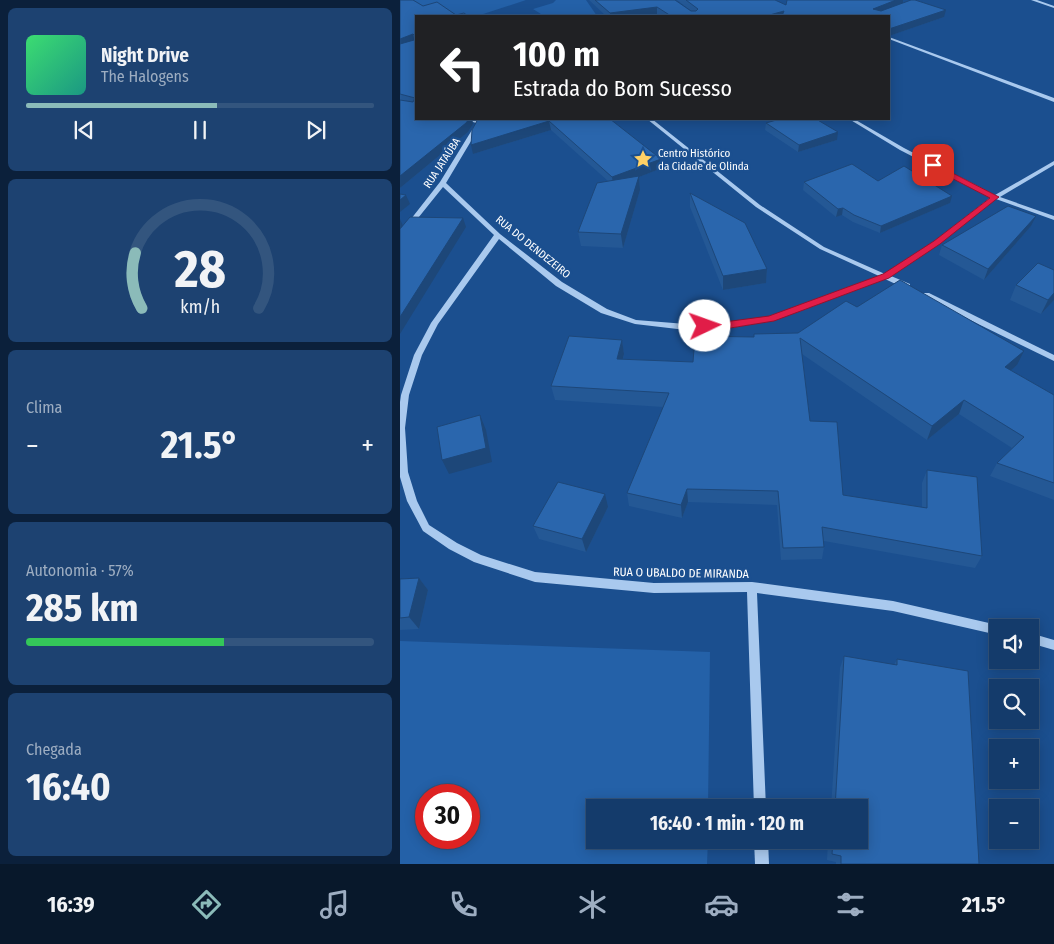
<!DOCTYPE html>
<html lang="pt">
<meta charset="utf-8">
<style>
body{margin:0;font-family:"Fira Sans Condensed",sans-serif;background:#1d4271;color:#f1f3f6;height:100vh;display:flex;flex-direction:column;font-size:19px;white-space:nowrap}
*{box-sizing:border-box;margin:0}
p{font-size:16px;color:#9dadc1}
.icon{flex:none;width:28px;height:28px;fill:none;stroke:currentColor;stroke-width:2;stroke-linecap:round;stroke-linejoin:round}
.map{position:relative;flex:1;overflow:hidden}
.side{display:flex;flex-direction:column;gap:8px;padding:8px;background:#0b203b;width:400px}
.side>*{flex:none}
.top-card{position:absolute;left:15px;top:15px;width:475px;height:105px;border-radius:0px;box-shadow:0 2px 12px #0003,0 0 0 1px #33557e;background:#202124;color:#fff;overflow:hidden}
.controls{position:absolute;left:589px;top:619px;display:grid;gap:10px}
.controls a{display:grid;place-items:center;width:50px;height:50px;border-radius:0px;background:#143b6b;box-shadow:0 2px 12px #0003,0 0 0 1px #33557e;font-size:25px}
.speed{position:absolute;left:15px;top:784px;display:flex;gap:10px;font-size:25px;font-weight:700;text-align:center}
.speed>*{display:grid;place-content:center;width:65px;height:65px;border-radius:50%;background:#143b6b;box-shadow:0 2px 12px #0003,0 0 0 1px #33557e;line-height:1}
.speed .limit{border:8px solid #d22;background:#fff;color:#111}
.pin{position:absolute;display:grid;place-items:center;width:42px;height:42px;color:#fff;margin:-21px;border-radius:10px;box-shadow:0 2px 8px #0006}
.me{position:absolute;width:55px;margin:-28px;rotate:87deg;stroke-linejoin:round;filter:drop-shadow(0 0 4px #0008)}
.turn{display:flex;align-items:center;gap:18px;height:105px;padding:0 15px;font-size:22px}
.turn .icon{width:65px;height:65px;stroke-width:2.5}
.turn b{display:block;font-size:35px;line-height:42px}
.big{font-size:38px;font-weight:700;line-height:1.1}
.side .tile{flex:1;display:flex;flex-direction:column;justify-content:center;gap:8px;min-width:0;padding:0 18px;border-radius:8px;background:#1d4271}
.side .dial{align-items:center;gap:0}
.dial svg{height:130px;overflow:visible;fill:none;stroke:#33557e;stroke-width:7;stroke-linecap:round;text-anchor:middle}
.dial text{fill:#f1f3f6;stroke:none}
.song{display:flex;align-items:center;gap:15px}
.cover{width:60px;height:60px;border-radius:8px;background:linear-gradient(135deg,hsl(140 70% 55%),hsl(170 70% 35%))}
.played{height:5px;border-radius:2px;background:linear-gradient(90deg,#8bbbb9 55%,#33557e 55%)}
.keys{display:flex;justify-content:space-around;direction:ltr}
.heat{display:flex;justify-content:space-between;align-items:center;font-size:28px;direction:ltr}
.charge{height:8px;border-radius:4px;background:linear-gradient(90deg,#34c759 57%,#33557e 0)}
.trip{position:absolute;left:186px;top:799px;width:282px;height:50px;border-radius:0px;background:#143b6b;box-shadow:0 2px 12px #0003,0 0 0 1px #33557e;font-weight:700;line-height:50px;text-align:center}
.tab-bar{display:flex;height:80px;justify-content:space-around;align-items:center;background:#08182b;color:#9dadc1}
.tab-bar .icon{width:35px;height:35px}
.tab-bar .active{color:#8bbbb9}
.tab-bar b{font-size:22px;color:#f1f3f6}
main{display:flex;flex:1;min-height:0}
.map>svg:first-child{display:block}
</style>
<main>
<section class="side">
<div class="tile">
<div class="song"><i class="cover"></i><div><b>Night Drive</b><p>The Halogens</p></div></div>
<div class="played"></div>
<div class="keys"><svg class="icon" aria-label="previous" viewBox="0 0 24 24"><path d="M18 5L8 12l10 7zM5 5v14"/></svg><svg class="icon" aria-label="pause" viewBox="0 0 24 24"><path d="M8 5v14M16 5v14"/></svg><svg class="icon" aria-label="next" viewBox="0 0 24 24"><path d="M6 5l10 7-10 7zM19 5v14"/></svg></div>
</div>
<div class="tile dial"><svg viewBox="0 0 100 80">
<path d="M14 69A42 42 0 1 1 86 69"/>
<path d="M14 69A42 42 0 0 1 10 35" stroke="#8bbbb9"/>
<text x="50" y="56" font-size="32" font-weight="700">28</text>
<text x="50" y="72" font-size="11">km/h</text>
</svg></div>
<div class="tile"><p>Clima</p>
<div class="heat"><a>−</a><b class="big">21.5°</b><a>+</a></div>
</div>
<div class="tile"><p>Autonomia · 57%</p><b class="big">285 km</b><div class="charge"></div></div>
<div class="tile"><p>Chegada</p><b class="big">16:40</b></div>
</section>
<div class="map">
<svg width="654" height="864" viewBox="0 0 654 864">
<rect width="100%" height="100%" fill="#1b4f8f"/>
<g fill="#2461a8" fill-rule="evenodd">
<polygon points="0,0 126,0 77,16 59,16 39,7 16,16"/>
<polygon points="156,0 186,0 197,16 135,16 141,14 133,9 153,3"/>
<path d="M0 641 310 652 308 807 195 808V840H308L307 864H0ZM26 795H69V838H26Z"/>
</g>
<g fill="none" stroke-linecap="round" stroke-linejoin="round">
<g fill="#a9c9ee" fill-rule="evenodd">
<polygon points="631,0 637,0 654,6 654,8"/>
<polygon points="489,37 654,98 654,102 489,39"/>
<polygon points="64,119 79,120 93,119 79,124"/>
<polygon points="247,119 252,119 360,205 424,247 485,274 535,241 591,197 500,150 449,119 454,119 504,148 595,195 654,161 654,165 600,197 654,216 654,220 596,199 539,243 491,276 510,284 510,288 504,288 485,279 370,321 324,329 286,330 235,324 201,313 156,286 99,239 38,324 22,355 9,395 5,428 8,472 17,501 29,525 57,543 81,555 135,572 254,583 352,582 493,601 602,626 602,628 598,628 598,635 493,611 357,593 366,808 354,808 347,592 254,593 135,582 74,562 49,549 23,531 7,501 0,477 0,402 1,395 14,355 31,323 94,235 43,187 2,238 0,239 0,233 40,182 75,125 80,126 46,183 100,234 162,282 207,309 236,320 286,324 324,323 369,317 479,276 420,249 356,207"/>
<polygon points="523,293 529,293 654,355 654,361 523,297"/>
<polygon points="630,633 654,640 654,650 630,643"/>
<polygon points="354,840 368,840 369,864 355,864"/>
</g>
</g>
<g fill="#245895">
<polygon points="0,0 23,6 16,119 72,119 73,124 68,132 0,188"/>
<polygon points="189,0 275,0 291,11 277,0 375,0 386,5 387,0 503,0 503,3 544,17 489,36 489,16 261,16 257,14 240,16 206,16"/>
<polygon points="78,119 210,119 262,168 239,177 240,190 223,248 181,246 178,232 208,181 151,130 73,154"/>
<polygon points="366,123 437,140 398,152 365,130"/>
<polygon points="478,181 550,203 480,233 453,222 442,215 436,217 403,190 404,182"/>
<polygon points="290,193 367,269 366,283 323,290 290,207"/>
<polygon points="631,226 584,280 539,255 542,245"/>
<polygon points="654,270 654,300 641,314 610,300 616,285"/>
<polygon points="457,307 617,365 611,370 654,395 654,500 590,476 597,463 612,448 559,414 527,440 402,354 410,421 443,495 522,507 522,483 527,470 582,556 575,568 424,541 424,547 422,559 381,560 377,505 288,502 282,518 229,506 227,493 263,407 155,400 151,386 222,340 224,354 223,359 293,362 354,337 398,333"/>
<polygon points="208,507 186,552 139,539 133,526"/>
<polygon points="19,578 28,590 19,629 0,630 0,579"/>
<polygon points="444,656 494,665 497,659 579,864 436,864 436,862 427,860 428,840 460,840 460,808 431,808 440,668"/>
</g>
<g fill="#1d4779">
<polygon points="496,0 503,0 503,3 472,16 473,9"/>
<polygon points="257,7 257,14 240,16 210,16 210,13"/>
<polygon points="546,10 544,17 489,36 489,29"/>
<polygon points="384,11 384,16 366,16"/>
<polygon points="13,34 15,42 0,47 0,39"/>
<polygon points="69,119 72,119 73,124 68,132 0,188 0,176"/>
<polygon points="149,121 151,130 73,154 71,145"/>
<polygon points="438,132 437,140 398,152 399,145"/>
<polygon points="261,159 262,168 239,177 240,190 223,248 212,177"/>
<polygon points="6,195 10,204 0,212 0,200"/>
<polygon points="552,196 550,203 480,233 481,226"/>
<polygon points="443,208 442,215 436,217 438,209"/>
<polygon points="636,216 631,226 584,280 588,269"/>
<polygon points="63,218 66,227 0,334 0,317"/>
<polygon points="0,219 3,226 0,230"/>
<polygon points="367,269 366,283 323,290 323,276"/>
<polygon points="654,293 654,300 641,314 648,300"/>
<polygon points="222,340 224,354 219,373 217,359"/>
<polygon points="624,351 617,365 599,381 605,367"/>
<polygon points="564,400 559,414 527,440 532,426"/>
<polygon points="80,415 86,430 92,462 49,474 42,460"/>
<polygon points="287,489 288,502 282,518 281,505"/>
<polygon points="205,494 208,507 186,552 182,539"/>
<polygon points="19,578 28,590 19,629 9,617"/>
</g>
<g fill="#2a66ad" stroke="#1d4779">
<polygon points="0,0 13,0 23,6 37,2 56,15 64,13 68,16 16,16 16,119 69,119 66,123 0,176 0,100 13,102 15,98 0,94 0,44 14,40 15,36 13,34 0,39"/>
<polygon points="195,0 275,0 291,11 296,11 298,9 286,0 375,0 386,5 387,0 496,0 473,9 481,11 511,0 515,0 546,10 489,29 489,16 382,16 384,11 366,16 271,16 257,7 210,13"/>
<polygon points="78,119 210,119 261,159 212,177 149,121 71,145 72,130"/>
<polygon points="380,119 416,119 438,132 399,145 366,123"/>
<polygon points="452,164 478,181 504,166 552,196 481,226 454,215 443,208 438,209 404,182"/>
<polygon points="239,176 221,234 178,232 197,183"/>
<polygon points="290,193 345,223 367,269 323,276"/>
<polygon points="0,194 6,195 0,200"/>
<polygon points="608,206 636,216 588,269 542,245"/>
<polygon points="10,217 63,218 0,317 0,229"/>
<polygon points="638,263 654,270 654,293 648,300 616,285"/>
<polygon points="500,280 624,351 605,367 654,395 654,483 597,463 624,437 564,400 532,426 400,338 410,421 437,422 443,495 527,508 527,470 577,477 582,556 422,527 424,547 383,548 378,491 287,489 281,505 227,493 269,393 151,386 169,336 222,340 217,359 293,362 295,336 354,337 354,334 398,333 446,301 457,307"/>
<polygon points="80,415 86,448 42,460 37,427"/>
<polygon points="158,482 205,494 182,539 133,526"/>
<polygon points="19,578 9,617 0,618 0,579"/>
<polygon points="444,656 497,665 497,659 568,671 579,864 441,864 441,856 432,854 433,840 460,840 460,808 435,808"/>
</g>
<polygon fill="#e11d48" stroke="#92132f" points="533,163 599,197 540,244 489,278 374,321 324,329 302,329 300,326 305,323 324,322 369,316 483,274 534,241 590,198 530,167 530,164"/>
<defs>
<g id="sight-bare" transform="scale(1.5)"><path d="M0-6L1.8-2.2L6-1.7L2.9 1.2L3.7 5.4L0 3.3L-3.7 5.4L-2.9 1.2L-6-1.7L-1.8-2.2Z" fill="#ffd166" stroke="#1b4f8f" stroke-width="2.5" paint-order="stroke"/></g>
</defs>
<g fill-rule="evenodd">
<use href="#sight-bare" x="243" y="159"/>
</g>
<g text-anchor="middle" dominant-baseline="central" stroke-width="5" stroke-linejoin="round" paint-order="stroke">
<g font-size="11" fill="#fff" stroke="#1b4f8f" text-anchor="start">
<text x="258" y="153">Centro Histórico<tspan x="258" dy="13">da Cidade de Olinda</tspan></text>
</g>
<g font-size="11" fill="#fff" stroke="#1b4f8f">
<text transform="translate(42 163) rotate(-57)">RUA JATAÚBA</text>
<text transform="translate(133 247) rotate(39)">RUA DO DENDEZEIRO</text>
</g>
<g font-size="12" fill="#fff" stroke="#1b4f8f">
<text transform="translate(281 573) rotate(1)">RUA O UBALDO DE MIRANDA</text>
</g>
</g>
</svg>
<div class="controls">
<a><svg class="icon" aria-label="sound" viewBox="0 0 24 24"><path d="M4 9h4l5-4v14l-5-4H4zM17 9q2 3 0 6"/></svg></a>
<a><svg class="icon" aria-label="search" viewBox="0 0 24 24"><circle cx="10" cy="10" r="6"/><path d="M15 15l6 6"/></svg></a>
<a>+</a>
<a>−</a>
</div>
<div class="speed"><div class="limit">30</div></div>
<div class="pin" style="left:533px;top:165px;background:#d93025"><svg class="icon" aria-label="arrive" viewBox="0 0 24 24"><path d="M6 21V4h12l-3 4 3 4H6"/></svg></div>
<svg class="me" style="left:305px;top:326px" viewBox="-20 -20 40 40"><circle r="19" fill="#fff"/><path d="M0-13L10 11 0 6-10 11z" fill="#e11d48"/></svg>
<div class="trip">16:40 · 1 min · 120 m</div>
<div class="top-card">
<div class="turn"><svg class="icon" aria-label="left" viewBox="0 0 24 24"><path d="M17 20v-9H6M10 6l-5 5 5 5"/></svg><div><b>100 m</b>Estrada do Bom Sucesso</div></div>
</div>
</div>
</main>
<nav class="tab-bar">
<b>16:39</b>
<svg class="icon active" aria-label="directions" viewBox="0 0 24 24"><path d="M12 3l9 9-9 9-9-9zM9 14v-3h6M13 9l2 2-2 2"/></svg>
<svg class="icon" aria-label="music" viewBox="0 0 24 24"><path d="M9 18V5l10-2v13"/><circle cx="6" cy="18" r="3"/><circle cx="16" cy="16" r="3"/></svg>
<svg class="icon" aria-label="phone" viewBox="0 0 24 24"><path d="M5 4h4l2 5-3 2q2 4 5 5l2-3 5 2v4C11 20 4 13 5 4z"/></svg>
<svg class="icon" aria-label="climate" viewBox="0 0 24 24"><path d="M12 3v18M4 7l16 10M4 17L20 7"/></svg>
<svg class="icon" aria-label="car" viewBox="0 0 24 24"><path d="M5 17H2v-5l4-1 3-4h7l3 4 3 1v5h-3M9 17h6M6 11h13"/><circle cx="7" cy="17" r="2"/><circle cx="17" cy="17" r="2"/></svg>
<svg class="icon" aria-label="filters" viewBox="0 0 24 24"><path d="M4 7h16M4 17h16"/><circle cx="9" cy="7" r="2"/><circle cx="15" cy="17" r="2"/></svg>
<b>21.5°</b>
</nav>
